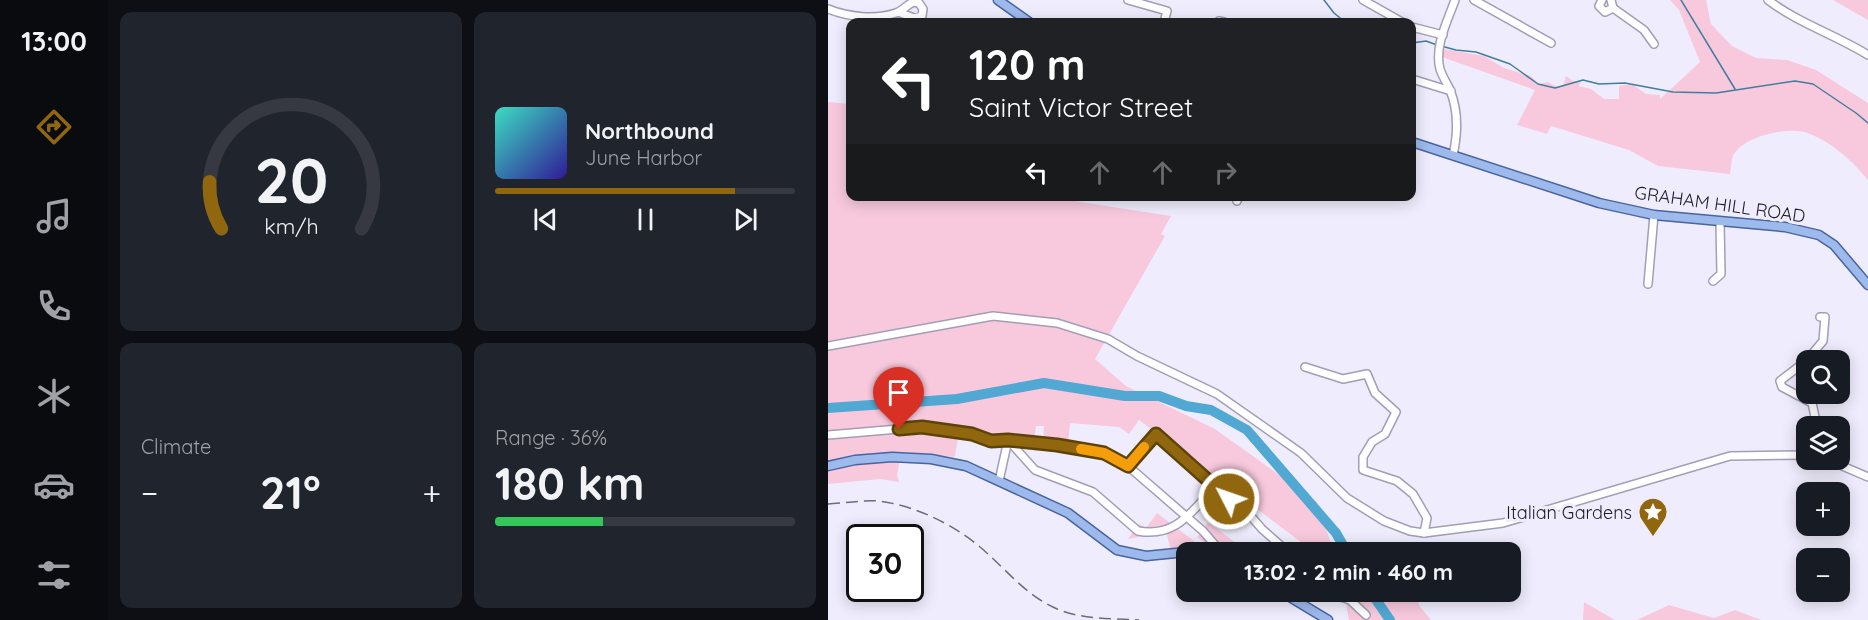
<!DOCTYPE html>
<meta charset="utf-8">
<style>
body{margin:0;font-family:Quicksand,sans-serif;background:#20242c;color:#f1f3f6;height:100vh;display:flex;flex-direction:column;font-size:22px;white-space:nowrap}
*{box-sizing:border-box;margin:0}
p{font-size:20px;color:#9ea1a6}
.icon{flex:none;width:33px;height:33px;fill:none;stroke:currentColor;stroke-width:2;stroke-linecap:round;stroke-linejoin:round}
.map{position:relative;flex:1;overflow:hidden}
.sheet{display:flex;flex-direction:column;gap:12px;padding:12px;background:#0d0f14;width:720px}
.sheet>*{flex:none}
.top-card{position:absolute;left:18px;top:18px;width:570px;height:183px;border-radius:12px;box-shadow:0 3px 15px #0003;background:#202124;color:#fff;overflow:hidden}
.fabs{position:absolute;left:968px;top:350px;display:grid;gap:12px}
.fabs a{display:grid;place-items:center;width:54px;height:54px;border-radius:12px;background:#171b24;box-shadow:0 3px 15px #0003;font-size:30px}
.speed{position:absolute;left:18px;top:524px;display:flex;gap:12px;font-size:30px;font-weight:700;text-align:center}
.speed>*{display:grid;place-content:center;width:78px;height:78px;border-radius:50%;background:#171b24;box-shadow:0 3px 15px #0003;line-height:1}
.speed .limit{border:3px solid #111;border-radius:9px;background:#fff;color:#111}
.pin{position:absolute;display:grid;place-items:center;width:51px;height:51px;color:#fff;margin:-62px -26px;border-radius:50% 50% 50% 0;rotate:-45deg;box-shadow:0 0 6px #0007}
.pin .icon{rotate:45deg}
.me{position:absolute;width:66px;margin:-33px;rotate:311deg;stroke-linejoin:round;filter:drop-shadow(0 0 4px #0008)}
.turn{display:flex;align-items:center;gap:21px;height:126px;padding:0 24px;font-size:27px}
.turn .icon{width:78px;height:78px;stroke-width:2.5}
.turn b{display:block;font-size:42px;line-height:51px}
.lanes{display:flex;align-items:center;height:57px;padding:0 24px;background:#0003;justify-content:center;gap:30px;direction:ltr}
.lanes .off{opacity:.35}
.big{font-size:45px;font-weight:700;line-height:1.1}
.sheet .card{flex:1;display:flex;flex-direction:column;justify-content:center;gap:9px;min-width:0;padding:0 21px;border-radius:12px;background:#20242c}
.sheet .dial{align-items:center;gap:0}
.dial svg{height:156px;overflow:visible;fill:none;stroke:#363941;stroke-width:7;stroke-linecap:round;text-anchor:middle}
.dial text{fill:#f1f3f6;stroke:none}
.song{display:flex;align-items:center;gap:18px}
.cover{width:72px;height:72px;border-radius:9px;background:linear-gradient(135deg,hsl(170 70% 55%),hsl(250 70% 35%))}
.played{height:6px;border-radius:3px;background:linear-gradient(90deg,#90670e 80%,#363941 80%)}
.keys{display:flex;justify-content:space-around;direction:ltr}
.heat{display:flex;justify-content:space-between;align-items:center;font-size:33px;direction:ltr}
.charge{height:9px;border-radius:4px;background:linear-gradient(90deg,#34c759 36%,#363941 0)}
.sheet .tiles{flex:1;display:grid;gap:12px;grid-template-columns:repeat(2,1fr)}
.trip{position:absolute;left:348px;top:542px;width:345px;height:60px;border-radius:12px;background:#171b24;box-shadow:0 3px 15px #0003;font-weight:700;line-height:60px;text-align:center}
main{display:flex;flex:1;min-height:0}
.tab-bar{display:flex;flex-direction:column;width:108px;justify-content:space-around;align-items:center;background:#090b0e;color:#9ea1a6}
.tab-bar .icon{width:42px;height:42px}
.tab-bar .on{color:#90670e}
.tab-bar b{font-size:27px;color:#f1f3f6}
.map>svg:first-child{display:block}
</style>
<main>
<nav class="tab-bar">
<b>13:00</b>
<svg class="icon on" aria-label="directions" viewBox="0 0 24 24"><path d="M12 3l9 9-9 9-9-9zM9 14v-3h6M13 9l2 2-2 2"/></svg>
<svg class="icon" aria-label="music" viewBox="0 0 24 24"><path d="M9 18V5l10-2v13"/><circle cx="6" cy="18" r="3"/><circle cx="16" cy="16" r="3"/></svg>
<svg class="icon" aria-label="phone" viewBox="0 0 24 24"><path d="M5 4h4l2 5-3 2q2 4 5 5l2-3 5 2v4C11 20 4 13 5 4z"/></svg>
<svg class="icon" aria-label="climate" viewBox="0 0 24 24"><path d="M12 3v18M4 7l16 10M4 17L20 7"/></svg>
<svg class="icon" aria-label="car" viewBox="0 0 24 24"><path d="M5 17H2v-5l4-1 3-4h7l3 4 3 1v5h-3M9 17h6M6 11h13"/><circle cx="7" cy="17" r="2"/><circle cx="17" cy="17" r="2"/></svg>
<svg class="icon" aria-label="filters" viewBox="0 0 24 24"><path d="M4 7h16M4 17h16"/><circle cx="9" cy="7" r="2"/><circle cx="15" cy="17" r="2"/></svg>
</nav>
<section class="sheet">
<div class="tiles">
<div class="card dial"><svg viewBox="0 0 100 80">
<path d="M14 69A42 42 0 1 1 86 69"/>
<path d="M14 69A42 42 0 0 1 8 45" stroke="#90670e"/>
<text x="50" y="56" font-size="32" font-weight="700">20</text>
<text x="50" y="72" font-size="11">km/h</text>
</svg></div>
<div class="card">
<div class="song"><i class="cover"></i><div><b>Northbound</b><p>June Harbor</p></div></div>
<div class="played"></div>
<div class="keys"><svg class="icon" aria-label="previous" viewBox="0 0 24 24"><path d="M18 5L8 12l10 7zM5 5v14"/></svg><svg class="icon" aria-label="pause" viewBox="0 0 24 24"><path d="M8 5v14M16 5v14"/></svg><svg class="icon" aria-label="next" viewBox="0 0 24 24"><path d="M6 5l10 7-10 7zM19 5v14"/></svg></div>
</div>
<div class="card"><p>Climate</p>
<div class="heat"><a>−</a><b class="big">21°</b><a>+</a></div>
</div>
<div class="card"><p>Range · 36%</p><b class="big">180 km</b><div class="charge"></div></div>
</div>
</section>
<div class="map">
<svg width="1040" height="620" viewBox="0 0 1040 620">
<rect width="100%" height="100%" fill="#efedfd"/>
<g fill="#f8c9dd">
<path d="M842 0H878L883 24 904 46 928 58 959 60 988 70 1040 103V180C1024 161 1005 143 982 134 963 125 914 136 905 156 903 161 903 169 902 174L830 166 801 150 723 126 719 134 689 125 707 90 614 57 611 52 616 49 656 56 676 68 703 76 711 84 720 82 729 87 735 86 738 76 745 81H753L751 86 763 89 776 99H791V86L804 84 818 94 832 95V99L872 62 851 10Z"/>
<polygon points="1005,0 1040,0 1040,20"/>
<polygon points="0,102 22,104 22,196 220,197 343,216 333,234 337,236 267,359 298,386 387,429 489,502 506,552 486,552 311,420 301,434 291,427 242,423 240,445 215,443 216,426 208,426 206,442 130,436 127,457 73,452 69,475 71,482 52,479 0,484"/>
<polygon points="329,513 374,547 343,551 338,531 300,539 311,524 318,528"/>
<path d="M380 522 420 552C394 552 390 553 369 537Z"/>
<polygon points="512,591 585,591 592,607 603,620 521,620 516,594"/>
<polygon points="756,602 787,620 755,620"/>
<polygon points="841,605 886,618 907,610 933,620 809,620"/>
</g>
<g fill="none" stroke-linecap="round" stroke-linejoin="round">
<g stroke="#417e9e" stroke-width="1.5">
<polyline points="496,0 506,13 517,22"/>
<polyline points="853,0 907,89"/>
<polyline points="584,43 598,41 609,45"/>
<polyline points="613,46 628,50 648,52 682,64 710,84 727,88 755,80 771,84 797,83 845,92 888,93 967,81 985,84 1028,113 1040,123"/>
</g>
<g stroke="#51a8d3" stroke-width="10">
<polyline points="0,408 129,399 216,383 297,396 331,396 358,406 383,410 419,430 508,533 519,552"/>
<polyline points="542,591 562,620"/>
</g>
<g stroke="#a19eb6" stroke-width="10">
<g id="minor">
<polyline points="300,0 339,11 336,22"/>
<polyline points="535,0 574,22"/>
<polyline points="646,0 723,43"/>
<polyline points="774,0 771,6 777,12 785,8 783,0"/>
<path d="M940 0C970 23 1008 35 1040 55"/>
<polyline points="785,8 816,30 826,44"/>
<path d="M0 9C20 17 47 20 68 13 74 11 79 5 85 2L91 3 95 9 94 16 86 18 70 12"/>
<polyline points="391,21 396,22"/>
<polyline points="584,27 615,35"/>
<polyline points="584,79 623,91"/>
<path d="M625 155C630 133 631 112 622 90 619 83 614 76 612 69 606 46 620 20 627 0"/>
<polyline points="409,201 411,196"/>
<polyline points="885,281 893,274 892,222"/>
<polyline points="820,284 826,215"/>
<polyline points="0,346 165,316 229,323 280,339 309,356 389,394 473,453 519,498 556,521 582,531 596,533 675,523 902,456 978,455"/>
<polyline points="979,360 995,341 997,317 992,317"/>
<polyline points="978,361 952,381 954,387 984,403 989,426"/>
<polyline points="477,367 515,379 539,374 547,393 568,412 557,434 544,442 535,457 535,470 569,481 585,494 599,518 596,533"/>
<polyline points="0,435 94,427 144,434 163,441 180,440 229,445 276,453 300,466 375,531 393,552"/>
<path d="M180 440 207 470 265 492 310 531C348 538 363 512 387 487"/>
<polyline points="998,459 1040,477"/>
<polyline points="300,466 328,434 393,493 414,506 434,529 460,552"/>
<polyline points="171,481 180,440"/>
<polyline points="505,591 513,597 522,600 538,615"/>
</g>
</g>
<g stroke="#47649e" stroke-width="11">
<g id="major">
<polyline points="170,0 201,22"/>
<polyline points="584,142 771,203 826,215 957,227 991,235 1006,245 1040,285"/>
<polyline points="0,466 27,460 64,457 103,459 138,466 240,513 289,550 318,556 358,552"/>
<polyline points="361,552 385,552"/>
<polyline points="452,591 500,620"/>
</g>
</g>
<use href="#minor" stroke="#fff" stroke-width="7"/>
<use href="#major" stroke="#9eb9ec" stroke-width="8"/>
<path stroke="#6d6b77" stroke-width="1.5" stroke-dasharray="12 6" stroke-linecap="butt" d="M0 504C17 503 34 500 51 501 90 506 133 528 161 555 181 573 199 595 225 607 251 620 282 618 311 620"/>
</g>
<g fill="none" stroke-linecap="round" stroke-linejoin="round">
<g stroke="#5e4309" stroke-width="15">
<polyline id="route" points="71,429 94,427 144,434 163,441 180,440 229,445 276,453 300,466 328,434 401,499"/>
</g>
<use href="#route" stroke="#90670e" stroke-width="10"/>
<polyline stroke="#f59e0b" stroke-width="10" points="253,449 276,453 300,466 316,447"/>
</g>
<defs>
<g id="sight-pin" transform="scale(1.5)"><path d="M0 17L-7.5 6A9.5 9.5 0 1 1 7.5 6Z" fill="#90670e" stroke="#efedfd"/><path d="M0-6L1.8-2.2L6-1.7L2.9 1.2L3.7 5.4L0 3.3L-3.7 5.4L-2.9 1.2L-6-1.7L-1.8-2.2Z" fill="#fff"/></g>
</defs>
<g fill-rule="evenodd">
<use href="#sight-pin" x="825" y="512"/>
</g>
<g text-anchor="middle" dominant-baseline="central" stroke-width="6" stroke-linejoin="round" paint-order="stroke">
<g font-size="18" fill="#1c1b24" stroke="#efedfd">
<text transform="translate(892 204) rotate(8)">GRAHAM HILL ROAD</text>
</g>
<g font-size="18" fill="#1c1b24" stroke="#efedfd" text-anchor="end">
<text x="804" y="512">Italian Gardens</text>
</g>
</g>
</svg>
<div class="fabs">
<a><svg class="icon" aria-label="search" viewBox="0 0 24 24"><circle cx="10" cy="10" r="6"/><path d="M15 15l6 6"/></svg></a>
<a><svg class="icon" aria-label="layers" viewBox="0 0 24 24"><path d="M12 4l9 5-9 5-9-5zM3 14l9 5 9-5"/></svg></a>
<a>+</a>
<a>−</a>
</div>
<div class="speed"><div class="limit">30</div></div>
<div class="pin" style="left:71px;top:429px;background:#d93025"><svg class="icon" aria-label="arrive" viewBox="0 0 24 24"><path d="M6 21V4h12l-3 4 3 4H6"/></svg></div>
<svg class="me" style="left:401px;top:499px" viewBox="-20 -20 40 40"><circle r="17" fill="#90670e" stroke="#fff" stroke-width="3"/><path d="M0-11L8 9 0 5-8 9z" fill="#fff"/></svg>
<div class="trip">13:02 · 2 min · 460 m</div>
<div class="top-card">
<div class="turn"><svg class="icon" aria-label="left" viewBox="0 0 24 24"><path d="M17 20v-9H6M10 6l-5 5 5 5"/></svg><div><b>120 m</b>Saint Victor Street</div></div>
<div class="lanes"><svg class="icon" aria-label="left" viewBox="0 0 24 24"><path d="M17 20v-9H6M10 6l-5 5 5 5"/></svg><svg class="icon off" aria-label="ahead" viewBox="0 0 24 24"><path d="M12 20V5M6 11l6-6 6 6"/></svg><svg class="icon off" aria-label="ahead" viewBox="0 0 24 24"><path d="M12 20V5M6 11l6-6 6 6"/></svg><svg class="icon off" aria-label="right" viewBox="0 0 24 24"><path d="M7 20v-9h11M14 6l5 5-5 5"/></svg></div>
</div>
</div>
</main>
